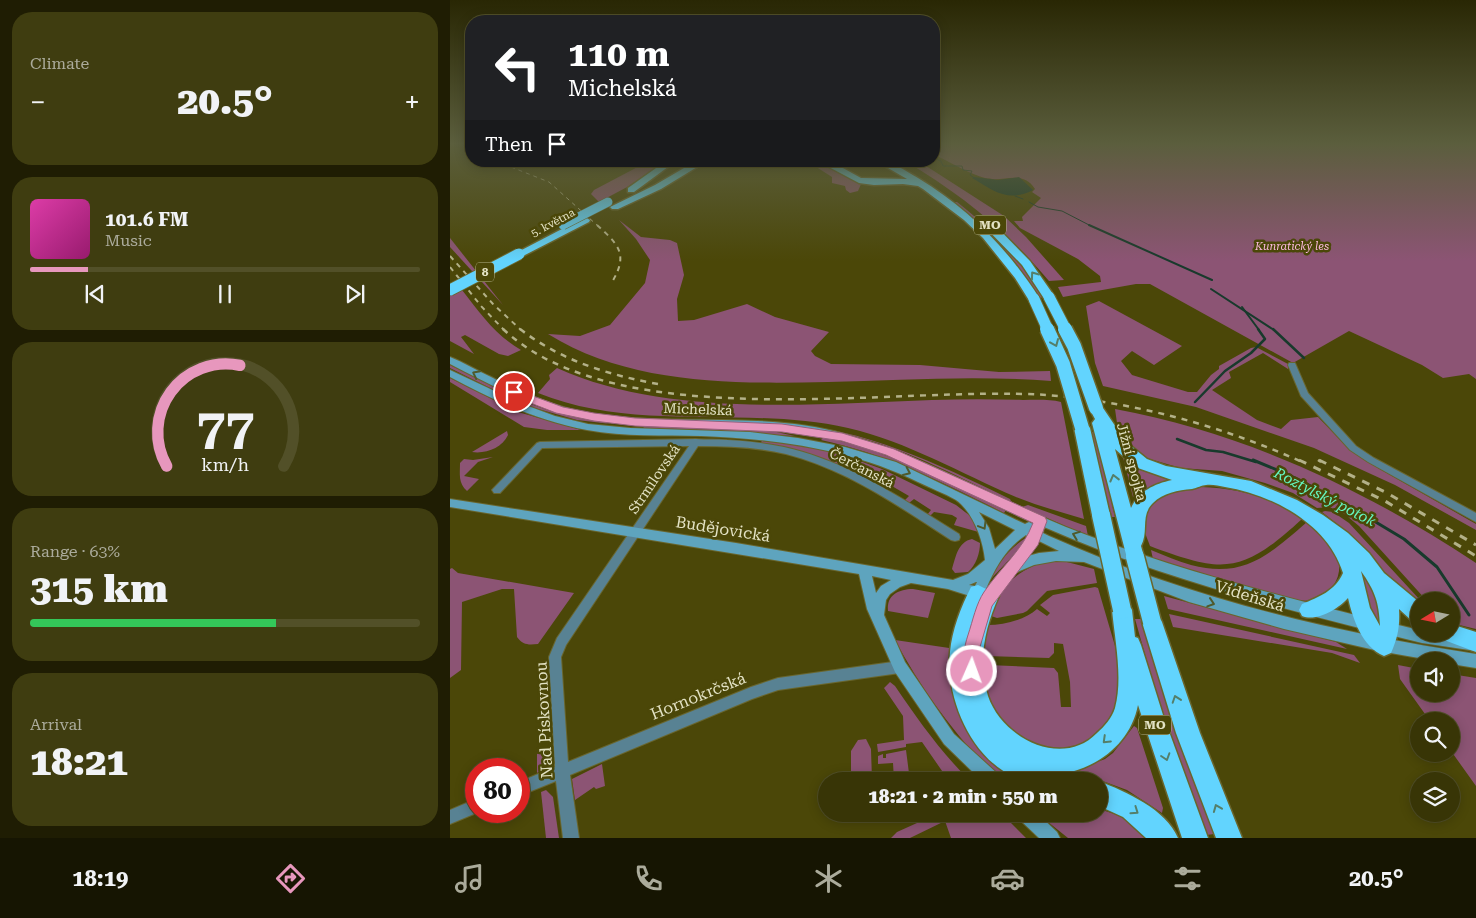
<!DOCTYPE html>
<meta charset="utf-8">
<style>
body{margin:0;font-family:"Roboto Serif",serif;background:#3f3d10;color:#f1f3f6;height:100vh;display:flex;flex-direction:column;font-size:19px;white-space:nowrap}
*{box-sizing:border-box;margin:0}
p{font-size:16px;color:#abab9b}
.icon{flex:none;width:28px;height:28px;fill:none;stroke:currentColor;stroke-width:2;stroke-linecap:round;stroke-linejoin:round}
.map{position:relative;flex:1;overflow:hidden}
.side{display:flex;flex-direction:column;gap:12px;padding:12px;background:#1f1d03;width:450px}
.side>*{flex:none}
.hud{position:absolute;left:15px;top:15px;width:475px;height:152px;border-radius:20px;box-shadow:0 2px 12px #0003,0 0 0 1px #525028;background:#202124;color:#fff;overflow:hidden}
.needle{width:32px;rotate:260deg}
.buttons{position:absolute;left:960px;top:592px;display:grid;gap:10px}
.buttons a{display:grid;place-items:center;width:50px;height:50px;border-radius:50%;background:#383506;box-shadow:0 2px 12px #0003,0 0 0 1px #525028;font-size:25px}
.speed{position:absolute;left:15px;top:758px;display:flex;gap:10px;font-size:25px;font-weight:700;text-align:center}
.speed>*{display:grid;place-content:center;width:65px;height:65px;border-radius:50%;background:#383506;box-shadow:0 2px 12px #0003,0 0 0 1px #525028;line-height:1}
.speed .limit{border:8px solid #d22;background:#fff;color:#111}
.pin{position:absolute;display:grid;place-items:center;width:42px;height:42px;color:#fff;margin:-21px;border:2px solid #fff;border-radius:50%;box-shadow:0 1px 5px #0007}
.me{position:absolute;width:55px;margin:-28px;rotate:2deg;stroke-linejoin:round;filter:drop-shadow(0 0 4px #0008)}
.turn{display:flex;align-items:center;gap:18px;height:105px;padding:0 20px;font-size:22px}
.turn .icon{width:65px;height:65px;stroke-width:2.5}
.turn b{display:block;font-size:35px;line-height:42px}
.then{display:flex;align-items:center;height:48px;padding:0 20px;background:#0003;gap:10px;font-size:19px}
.big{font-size:38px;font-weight:800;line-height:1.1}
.side .tile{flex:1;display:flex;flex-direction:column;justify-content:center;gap:8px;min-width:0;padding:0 18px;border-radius:20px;background:#3f3d10}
.side .dial{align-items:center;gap:0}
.dial svg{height:130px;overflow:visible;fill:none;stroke:#525028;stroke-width:7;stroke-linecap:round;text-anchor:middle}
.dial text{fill:#f1f3f6;stroke:none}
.song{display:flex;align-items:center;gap:15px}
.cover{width:60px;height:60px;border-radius:8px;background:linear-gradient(135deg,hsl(320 70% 55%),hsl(320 70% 35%))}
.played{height:5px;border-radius:2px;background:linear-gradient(90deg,#e797bd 15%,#525028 15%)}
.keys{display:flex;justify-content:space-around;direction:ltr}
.heat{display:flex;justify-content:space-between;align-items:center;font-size:28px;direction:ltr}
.charge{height:8px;border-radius:4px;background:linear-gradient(90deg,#34c759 63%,#525028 0)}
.trip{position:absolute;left:368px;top:772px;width:290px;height:50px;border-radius:25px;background:#383506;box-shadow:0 2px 12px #0003,0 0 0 1px #525028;font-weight:800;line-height:50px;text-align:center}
.tab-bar{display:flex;height:80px;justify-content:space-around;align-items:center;background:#161502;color:#abab9b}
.tab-bar .icon{width:35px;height:35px}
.tab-bar .current{color:#e797bd}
.tab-bar b{font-size:22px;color:#f1f3f6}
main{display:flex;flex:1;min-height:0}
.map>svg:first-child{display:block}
</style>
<main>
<section class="side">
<div class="tile"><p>Climate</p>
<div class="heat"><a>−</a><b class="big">20.5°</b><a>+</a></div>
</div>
<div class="tile">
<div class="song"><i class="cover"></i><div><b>101.6 FM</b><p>Music</p></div></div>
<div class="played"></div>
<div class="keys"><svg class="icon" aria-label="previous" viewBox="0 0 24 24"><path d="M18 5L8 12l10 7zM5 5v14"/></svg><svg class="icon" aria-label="pause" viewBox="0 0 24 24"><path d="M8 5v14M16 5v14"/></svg><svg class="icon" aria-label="next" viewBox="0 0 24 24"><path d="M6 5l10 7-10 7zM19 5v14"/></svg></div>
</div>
<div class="tile dial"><svg viewBox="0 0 100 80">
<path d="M14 69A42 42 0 1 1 86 69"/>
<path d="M14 69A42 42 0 0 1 59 7" stroke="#e797bd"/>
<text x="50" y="56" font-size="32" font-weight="700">77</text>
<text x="50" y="72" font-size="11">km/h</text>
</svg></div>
<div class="tile"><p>Range · 63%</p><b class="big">315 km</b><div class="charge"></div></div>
<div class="tile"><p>Arrival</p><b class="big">18:21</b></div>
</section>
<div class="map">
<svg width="1026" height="838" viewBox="0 0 1026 838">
<rect width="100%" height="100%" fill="#4b4708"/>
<g fill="#8c5474">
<path d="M484 143H1026V379L1019 374 993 378 972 365 899 331 843 363 700 284H686L613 297 608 287 651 282 650 276 628 259 570 228 564 221H573L572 217 591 198 582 192 585 189C572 169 554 183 535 178 520 174 504 164 489 157H484Z"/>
<polygon points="199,161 218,161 194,178 149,202 141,194 144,190"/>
<path d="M455 161H469L473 164 554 216 576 237 614 280 599 281C557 231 511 194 455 161Z"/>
<path d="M360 163C376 161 384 169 397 177 401 179 407 180 411 184L408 191 400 193 396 190 395 186 382 183V177Z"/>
<path d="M504 202H507C540 228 572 260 593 297L590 298C566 261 539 229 504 202Z"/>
<path d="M169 220 191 237 220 240 227 243 234 275 227 299 228 321 244 320 297 304 325 317 379 332 361 351 365 356 381 364 470 365 549 372 600 371 601 381C527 375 452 380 378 382 284 384 180 385 98 334L130 336 160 325 195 283 200 260 186 239Z"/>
<polygon points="0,238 53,305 0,247"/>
<path d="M12 290C30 313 45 335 71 350L58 356 49 354 15 335 11 337 24 354 0 341V296Z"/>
<polygon points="649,301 732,346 704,365 682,351 671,361 682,375 738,392 747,392 761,375 769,369 769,366 801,348 806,347 838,364 838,369 813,353 779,372 781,378 762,390 807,420 831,429 841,420 868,417 898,448 928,468 1026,524 1026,530 945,485 864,448 746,407 653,386 645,363 636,306"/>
<polygon points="0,365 78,403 103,412 161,424 127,420 74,405 0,368"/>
<path d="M107 368C217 418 364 404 482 400 512 399 543 399 573 400 585 400 599 399 611 402L634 519C611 512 588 506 566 497 510 473 458 442 398 428 296 405 187 433 88 393L100 379 99 375Z"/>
<polygon points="0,378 68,412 131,430 97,430 74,427 0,382"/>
<path d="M665 409C795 433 916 490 1026 563V629L1001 623V601H977L909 526 892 512 879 507 867 508 843 493 815 483 772 471 731 468 696 458 673 442 668 430Z"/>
<path d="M331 423C416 429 484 462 560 499L562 503C511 478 461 451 407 437 382 430 356 427 331 423Z"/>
<polygon points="195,426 317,430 345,436 193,428"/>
<path d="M57 431 58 435C52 448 36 454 22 452Z"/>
<polygon points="641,432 645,432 665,517 660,517"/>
<path d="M374 437C439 451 497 481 556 510L554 513C494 483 437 454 371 440Z"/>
<path d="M312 440 374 448 432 469 506 505 524 519 532 533 504 525 507 518 502 515 484 512 480 516 477 515 481 510 464 499 459 503 454 501 459 496 435 482 429 487C390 465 355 451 311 443Z"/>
<path d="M43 457 28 462 14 476 29 479 17 491C8 483 10 474 10 463L14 459 23 460Z"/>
<polygon points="673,457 675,457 731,477 701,488 683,497"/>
<path d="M751 487C788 488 822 497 852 519 792 574 774 574 700 546L692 525 695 506 715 494Z"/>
<polygon points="578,505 636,526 638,536 572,507"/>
<path d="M875 511 883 512 899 523 971 601H969V607C935 577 908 539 872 512Z"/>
<path d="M857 522C873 534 891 550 889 571 887 586 876 596 862 600 837 606 733 568 703 559L701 550C714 555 727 561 741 565 793 579 819 555 857 522Z"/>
<path d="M577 537 580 538 537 583C548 564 558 549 577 537Z"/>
<path d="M522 539 530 543C530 553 526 565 518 572L505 573 502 569C506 556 508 542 522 539Z"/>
<polygon points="899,553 926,591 932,621 924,619"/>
<path d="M601 561H613L644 569 647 583 597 591 577 611 573 613 547 618 538 615C550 586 571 566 601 561Z"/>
<path d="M2 568 8 573 124 593 88 644C78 645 73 645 67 637L64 589H52L12 602 11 670 0 678V569Z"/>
<path d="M645 587 648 588 665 646 672 682 670 707 648 739 607 753 574 742 548 718 534 687 532 668 538 665 604 668 608 673 611 707H621L620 682 613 644 604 643V653L599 658 536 656 532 655 534 625C551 626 575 620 587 609L597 616 600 613 590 605 603 595Z"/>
<path d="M463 589 485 593 478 618 438 611C436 595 449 589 463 589Z"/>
<polygon points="714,596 886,642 897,649 718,609"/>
<polygon points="719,614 904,655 910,663 882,653 723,627"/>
<path d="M685 619H691L718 708 764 834 757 835C729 764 705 692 685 619Z"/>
<path d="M445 640 506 649 541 759 562 777 573 781H551C508 740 473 692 445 640Z"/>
<polygon points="948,665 969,669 969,694 1001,694 1001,674 1026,678 1026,786 1001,751 1001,721 980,721 950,679"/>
<path d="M440 682 445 686C468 720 491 752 520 781H499L472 742 456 744V747L428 752 427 744 454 740 453 716 434 688Z"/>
<polygon points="684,726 687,728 713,808 712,813 677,790 628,772 629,769 655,759 663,753"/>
<polygon points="416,739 421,749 422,781 401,781 401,751 408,740"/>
<polygon points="101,749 100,763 87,773 87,754"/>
<polygon points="456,750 460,781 456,781 455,779 444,780 443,763 428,764 428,756 433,754 433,758 436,758 436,754"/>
<polygon points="152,764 155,786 146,789 144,787 125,800 122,779"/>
<polygon points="96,790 103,797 109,838 96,838 91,792"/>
<polygon points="649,809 671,816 700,838 618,838 588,814 649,814"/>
<polygon points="487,814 552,814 576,838 501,838 495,821 460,838 441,838 447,832"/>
</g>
<path fill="#183a2c" d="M524 177 548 180 569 177 583 190C558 203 544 191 522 178Z"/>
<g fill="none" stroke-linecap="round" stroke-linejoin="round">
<g stroke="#183a2c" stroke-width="1">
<polyline points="484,158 491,161 493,166 512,166 513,170 522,171 520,175 526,179"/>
<polyline points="565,196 573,199"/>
<polyline points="579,202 588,207 612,211 641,226"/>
</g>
<g stroke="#183a2c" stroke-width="2">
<polyline points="639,225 762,280"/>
<polyline points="761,289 824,330"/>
<polyline points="792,307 809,330"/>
</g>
<g stroke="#183a2c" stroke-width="2.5">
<polyline points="823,329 854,358"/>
<polyline points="745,402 775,371 801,353 815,339 808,329"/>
<polyline points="727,439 756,450 773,452 806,462"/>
</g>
<polyline stroke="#183a2c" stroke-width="3" points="803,460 837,474 894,503 954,539 987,567 1019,615"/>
<g stroke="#69662e" stroke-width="2">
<g id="street">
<polygon points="839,363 845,363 858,393 906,446 924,458 1026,513 1026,522 918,462 900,450 851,396 838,365"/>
<path d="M246 439C256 440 267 439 277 440 296 441 315 443 334 447 398 461 454 500 509 534L510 537 509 540 505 541 501 540C450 507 396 469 336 454 307 447 278 446 248 446L116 645 111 657 118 762 301 687 328 678 450 661 454 663 456 667 454 671 450 673 328 690 302 699 120 775 129 838H113L106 781 69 796V782L105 767 99 657 107 638 239 446 92 448 50 493H44L42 490 87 443 90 442Z"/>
<polygon points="26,799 26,811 31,811 0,824 0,810"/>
</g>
</g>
<g stroke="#69662e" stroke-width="2">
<g id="secondary">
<path d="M0 357C13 362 26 370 39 376 72 393 107 408 143 414 228 427 316 410 398 435 475 457 543 497 616 527 714 566 815 592 917 618L922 620 924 624 922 628 917 630C808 602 698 573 594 527L593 533 599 536C736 597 879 632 1026 654V668L1001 664V661H986L929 651 834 629 739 602 634 562 606 561 584 565 565 573 544 600 539 602 498 589 461 583 450 587 440 594 436 600 434 615 455 662 504 734 549 775 551 781H532L494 744 445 672 417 609 409 574 0 507V499L286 543 503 580 518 574 535 560C533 540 523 512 506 500 494 493 480 488 468 482 400 449 326 439 251 436 213 435 175 437 137 430 88 421 43 400 0 377V370L70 403 105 416 138 424 180 428 300 432 348 438 395 447 446 462 575 524 579 522 583 524 585 526 588 525C514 492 444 448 363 434 291 421 217 432 144 420 93 412 46 388 0 364ZM529 512 565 530 545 549 539 528ZM576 535 579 538 536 589C545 568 556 548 576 535ZM589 541 609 551 589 553 578 556ZM422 576 441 580 431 586 426 593ZM527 582 525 586 519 585 526 582Z"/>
<polygon points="936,622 969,630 969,634 993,634 1026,639 1026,651 972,643 936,634 931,632 929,628 931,624"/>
<polygon points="568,814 588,814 607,832 610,838 589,838 570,820"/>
</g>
</g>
<g stroke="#69662e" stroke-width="3">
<g id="highway">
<polygon points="216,161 226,161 184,192 178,192 178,188"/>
<polygon points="246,161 257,161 211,189 168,209 162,209 160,207 205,185"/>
<path d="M358 161 382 162 411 178 457 179 426 161C442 161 454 170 468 178 519 209 558 249 590 299L588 302H580L565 278 533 238 514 220 473 189 468 186 453 184 424 185 409 183 377 166Z"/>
<polygon points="135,217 140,220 139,222 73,256 65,256 64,254"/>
<polygon points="534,217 538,218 580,261 605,297 603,300 595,300 572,265 530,222 529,220"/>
<path d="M646 403 651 405 676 442 697 459 716 466 801 481 847 500 873 515 898 533 919 553 934 573 969 602V624L962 621 949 609C950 626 948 637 941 653L934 656C912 647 903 619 898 598 888 609 867 622 852 616L849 610 852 604C869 597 885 591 893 573 878 524 823 495 775 487 769 486 762 484 756 485 752 485 747 488 742 489 728 490 713 493 703 503 690 515 699 532 691 546L694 557 692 562 685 565 678 562 642 423 645 419 639 408 641 405ZM665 449 685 467 722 480C704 484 689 491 681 508ZM911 571C925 591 929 602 930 626L920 608Z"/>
<polygon points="632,423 637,424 640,428 660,515 657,520 651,522 645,520 642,515 624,428 627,424"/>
<path d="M528 585 536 589 539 587 546 590 549 596C535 627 527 662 538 696 552 738 612 769 647 733 654 727 662 718 665 708 673 678 665 641 662 610L665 604 672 601 679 604 682 610 685 637 688 638 691 645 713 715 758 838H732L688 705C681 740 654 763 621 772L626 781C611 781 591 785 576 781 525 768 495 701 500 652 502 630 511 607 521 587Z"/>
<polygon points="702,613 709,616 712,622 750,733 792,838 766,838 726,733 692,622 695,616"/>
<polygon points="1001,624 1026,632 1026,652 994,640 991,634 1001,634"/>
<path d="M648 781H649C676 792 716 809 728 838H696L673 817 649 806Z"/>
</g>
</g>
<use href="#street" fill="#588293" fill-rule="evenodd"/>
<use href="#secondary" fill="#5ea4be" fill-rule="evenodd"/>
<use href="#highway" fill="#62d4fe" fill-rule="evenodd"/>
<polyline stroke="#b3b188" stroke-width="1" stroke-dasharray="4 4" stroke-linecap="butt" points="61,167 99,182 148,226"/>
<g stroke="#b3b188" stroke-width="2" stroke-dasharray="5 5" stroke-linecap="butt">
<path d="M147 225C168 244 179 254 162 282"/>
<polyline points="0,256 43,304 71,330"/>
<polyline points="0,267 31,306 54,330"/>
</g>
<g stroke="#b3b188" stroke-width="2.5" stroke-dasharray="6 6" stroke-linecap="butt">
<path d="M53 329C170 438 446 385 597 395 684 402 772 426 852 462"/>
<path d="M70 329C110 360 158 375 208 384"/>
<polyline points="868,460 871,462"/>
</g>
<g stroke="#b3b188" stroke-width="3" stroke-dasharray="8 8" stroke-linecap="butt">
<polyline points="849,460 935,501 1026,556"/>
<polyline points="869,460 937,493 1026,545"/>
</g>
<g stroke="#69662e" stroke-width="10" stroke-linecap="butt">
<polyline id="highway-bridge-far3" points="113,225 158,202"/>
</g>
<g stroke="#69662e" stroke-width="13" stroke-linecap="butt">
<g id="highway-bridge-far2">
<polyline points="0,290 69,254"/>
<polyline points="599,297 616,330"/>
<polyline points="584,299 598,330"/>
</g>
</g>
<g stroke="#69662e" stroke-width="17" stroke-linecap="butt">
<g id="highway-bridge-far1">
<polyline points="597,329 613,364 632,428"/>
<polyline points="615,329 624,346 646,408"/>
</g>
</g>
<g stroke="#69662e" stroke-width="21" stroke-linecap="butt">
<g id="highway-bridge">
<polyline points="651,515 672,610"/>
<polyline points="685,557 702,622"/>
</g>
</g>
<use href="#highway-bridge-far3" stroke="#62d4fe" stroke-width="9"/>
<use href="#highway-bridge-far2" stroke="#62d4fe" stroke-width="11"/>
<use href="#highway-bridge-far1" stroke="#62d4fe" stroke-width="14"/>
<use href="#highway-bridge" stroke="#62d4fe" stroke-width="18"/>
</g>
<defs><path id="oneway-chevron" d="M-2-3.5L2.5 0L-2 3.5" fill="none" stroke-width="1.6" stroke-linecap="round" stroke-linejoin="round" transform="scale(1.25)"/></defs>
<g stroke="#547f6a">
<use href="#oneway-chevron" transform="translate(584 275) rotate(-126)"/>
<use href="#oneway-chevron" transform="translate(605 343) rotate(67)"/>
<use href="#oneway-chevron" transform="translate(664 478) rotate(-104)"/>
<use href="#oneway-chevron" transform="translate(726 699) rotate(-109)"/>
<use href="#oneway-chevron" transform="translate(656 740) rotate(136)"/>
<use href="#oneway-chevron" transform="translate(716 757) rotate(72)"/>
<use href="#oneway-chevron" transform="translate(767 808) rotate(-112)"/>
<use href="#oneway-chevron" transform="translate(685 811) rotate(35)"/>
</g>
<g stroke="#4f5a2c">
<use href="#oneway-chevron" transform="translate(26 374) rotate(-153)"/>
<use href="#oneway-chevron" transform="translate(457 472) rotate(25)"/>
<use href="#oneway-chevron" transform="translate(533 526) rotate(59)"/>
<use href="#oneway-chevron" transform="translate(626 535) rotate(-159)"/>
<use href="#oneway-chevron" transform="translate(761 603) rotate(18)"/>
</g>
<linearGradient id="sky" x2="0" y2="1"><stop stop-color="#292704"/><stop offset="0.55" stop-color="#5b5e3d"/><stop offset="1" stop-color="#5b5e3d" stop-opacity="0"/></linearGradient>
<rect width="1026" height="261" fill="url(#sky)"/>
<path fill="#e797bd" stroke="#96627b" d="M64 389 113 407 144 413 185 418 332 424 392 433 444 449 595 517 597 521 588 545 542 606 530 647V671L528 676 522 678 516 676C511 664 514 647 518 635 523 620 526 604 534 592 550 568 573 550 583 523L436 455 392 441 332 432 185 426 144 421 106 413 60 395 58 392 60 390Z"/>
<g text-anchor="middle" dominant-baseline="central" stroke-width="5" stroke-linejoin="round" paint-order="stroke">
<g font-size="11" fill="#e3e2c4" stroke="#4b4708">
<text transform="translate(103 223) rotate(-28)">5. května</text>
</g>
<g font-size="11" font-style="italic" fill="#fcbade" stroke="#4b4708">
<text x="842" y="246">Kunratický les</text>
</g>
<g fill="#4b4708" stroke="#b5b48c" stroke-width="1">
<rect x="524" y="215.5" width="32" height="19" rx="4"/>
<rect x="26" y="262.5" width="18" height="19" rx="4"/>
<rect x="689" y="715.5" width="32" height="19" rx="4"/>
</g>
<g font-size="12" font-weight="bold" fill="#e3e2c4">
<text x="540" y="225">MO</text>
<text x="35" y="272">8</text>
<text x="705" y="725">MO</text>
</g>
<g font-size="14" fill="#e3e2c4" stroke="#4b4708">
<text transform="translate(248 409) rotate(2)">Michelská</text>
<text transform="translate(682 462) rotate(75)">Jižní spojka</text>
<text transform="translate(412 468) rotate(27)">Čerčanská</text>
<text transform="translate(204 479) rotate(-56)">Strmilovská</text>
</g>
<g font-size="15" font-style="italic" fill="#64f5bf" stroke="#4b4708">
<text transform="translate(875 497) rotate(27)">Roztylský potok</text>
</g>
<g font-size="16" fill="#e3e2c4" stroke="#4b4708">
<text transform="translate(273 529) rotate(9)">Budějovická</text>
<text transform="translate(800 596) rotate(17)">Vídeňská</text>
<text transform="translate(248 696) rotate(-22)">Hornokrčská</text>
<text transform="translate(94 720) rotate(-93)">Nad Pískovnou</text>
</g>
</g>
</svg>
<div class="buttons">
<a><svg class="needle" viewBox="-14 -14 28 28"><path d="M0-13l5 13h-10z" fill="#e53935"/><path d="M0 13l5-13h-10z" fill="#abab9b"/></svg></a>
<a><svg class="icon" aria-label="sound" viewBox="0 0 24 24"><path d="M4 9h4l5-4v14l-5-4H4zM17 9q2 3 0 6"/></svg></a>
<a><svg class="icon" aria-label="search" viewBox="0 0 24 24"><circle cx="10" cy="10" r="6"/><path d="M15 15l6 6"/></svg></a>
<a><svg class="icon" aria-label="layers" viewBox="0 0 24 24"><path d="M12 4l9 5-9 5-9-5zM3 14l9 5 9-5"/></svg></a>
</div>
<div class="speed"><div class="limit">80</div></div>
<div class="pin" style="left:64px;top:392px;background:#d93025"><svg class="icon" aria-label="arrive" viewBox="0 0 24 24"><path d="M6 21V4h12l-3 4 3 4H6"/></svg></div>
<svg class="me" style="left:522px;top:671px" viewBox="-20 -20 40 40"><circle r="17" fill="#e797bd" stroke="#fff" stroke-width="3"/><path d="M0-11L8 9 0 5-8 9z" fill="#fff"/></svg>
<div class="trip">18:21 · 2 min · 550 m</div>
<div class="hud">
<div class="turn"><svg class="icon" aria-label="left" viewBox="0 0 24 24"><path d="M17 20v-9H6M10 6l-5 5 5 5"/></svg><div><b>110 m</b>Michelská</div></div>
<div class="then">Then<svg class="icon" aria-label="arrive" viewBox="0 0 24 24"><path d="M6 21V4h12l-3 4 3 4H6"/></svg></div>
</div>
</div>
</main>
<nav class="tab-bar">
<b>18:19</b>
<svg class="icon current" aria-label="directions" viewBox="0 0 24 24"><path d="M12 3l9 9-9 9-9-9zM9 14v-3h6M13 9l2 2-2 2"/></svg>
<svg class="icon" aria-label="music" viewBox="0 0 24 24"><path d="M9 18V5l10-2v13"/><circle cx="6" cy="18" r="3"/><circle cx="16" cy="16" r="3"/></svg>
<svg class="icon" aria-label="phone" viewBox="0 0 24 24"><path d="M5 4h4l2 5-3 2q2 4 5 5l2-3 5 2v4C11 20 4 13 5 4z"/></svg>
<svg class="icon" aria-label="climate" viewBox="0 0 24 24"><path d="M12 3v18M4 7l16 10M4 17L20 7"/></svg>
<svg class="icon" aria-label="car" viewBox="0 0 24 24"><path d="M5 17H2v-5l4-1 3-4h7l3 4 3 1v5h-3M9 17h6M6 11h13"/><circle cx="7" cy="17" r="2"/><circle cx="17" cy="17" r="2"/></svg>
<svg class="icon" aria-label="filters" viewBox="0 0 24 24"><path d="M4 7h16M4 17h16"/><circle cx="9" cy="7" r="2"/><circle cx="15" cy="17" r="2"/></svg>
<b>20.5°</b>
</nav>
